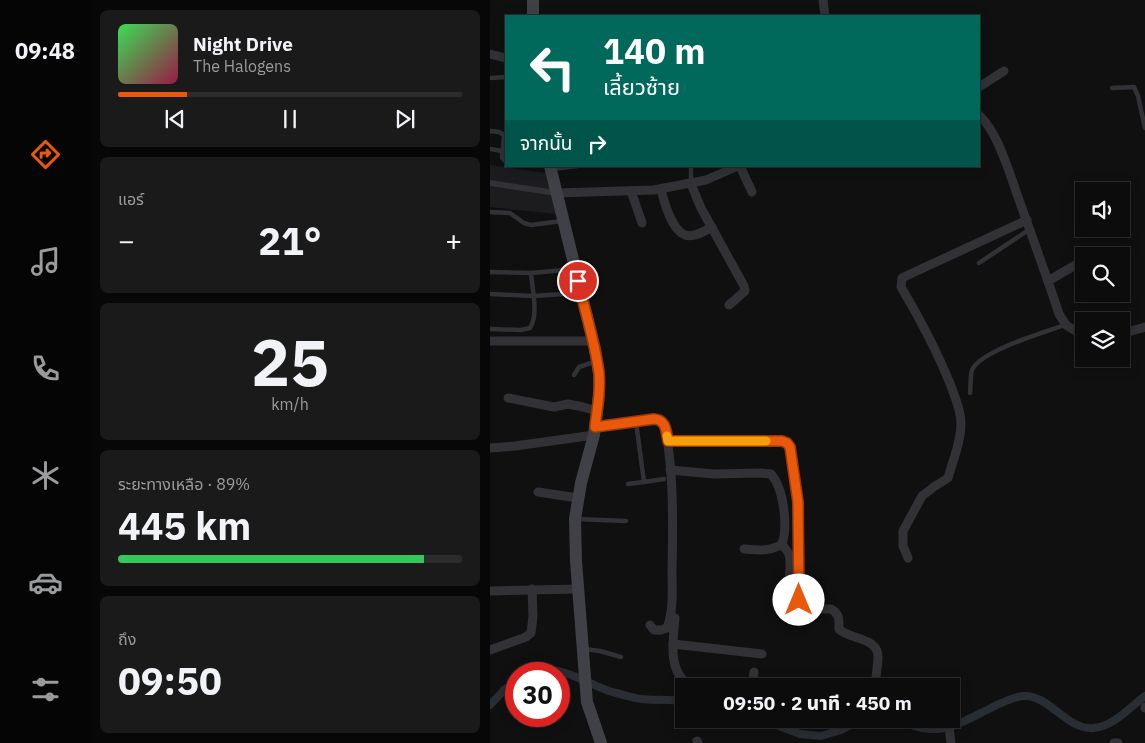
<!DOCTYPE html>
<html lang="th">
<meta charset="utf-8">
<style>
body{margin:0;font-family:"IBM Plex Sans","Noto Sans Thai",sans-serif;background:#1a1a1b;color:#f1f3f6;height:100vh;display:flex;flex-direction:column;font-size:19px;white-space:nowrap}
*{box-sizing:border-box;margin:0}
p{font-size:16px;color:#9a9b9d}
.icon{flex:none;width:28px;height:28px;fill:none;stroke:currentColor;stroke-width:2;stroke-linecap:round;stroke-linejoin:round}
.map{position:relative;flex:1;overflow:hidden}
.panel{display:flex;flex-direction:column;gap:10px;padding:10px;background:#070707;width:400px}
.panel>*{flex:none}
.top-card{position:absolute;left:15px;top:15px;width:475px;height:152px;border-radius:0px;box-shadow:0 2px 12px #0003,0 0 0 1px #2c2c2e;background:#00695c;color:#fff;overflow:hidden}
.controls{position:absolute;left:585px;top:182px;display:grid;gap:10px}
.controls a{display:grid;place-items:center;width:55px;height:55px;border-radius:0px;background:#0c0c0d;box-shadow:0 2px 12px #0003,0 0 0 1px #2c2c2e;font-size:25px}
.speed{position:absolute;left:15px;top:662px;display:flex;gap:10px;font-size:25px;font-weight:700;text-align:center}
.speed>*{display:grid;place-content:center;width:65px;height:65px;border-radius:50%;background:#0c0c0d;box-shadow:0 2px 12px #0003,0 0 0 1px #2c2c2e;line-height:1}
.speed .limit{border:8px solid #d22;background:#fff;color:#111}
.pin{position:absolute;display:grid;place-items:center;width:42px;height:42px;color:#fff;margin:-21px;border:2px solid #fff;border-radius:50%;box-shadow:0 1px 5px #0007}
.me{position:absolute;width:55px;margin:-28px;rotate:0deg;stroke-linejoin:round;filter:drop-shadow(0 0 4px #0008)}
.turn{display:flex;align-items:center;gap:18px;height:105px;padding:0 15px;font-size:22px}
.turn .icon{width:65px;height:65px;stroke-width:2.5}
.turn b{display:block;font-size:35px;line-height:42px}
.then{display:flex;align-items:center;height:48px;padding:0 15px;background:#0003;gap:10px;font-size:19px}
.big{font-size:38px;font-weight:800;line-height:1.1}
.panel .card{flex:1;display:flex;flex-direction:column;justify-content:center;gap:8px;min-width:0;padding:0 18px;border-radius:8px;background:#1a1a1b}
.panel .dial{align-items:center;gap:0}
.dial b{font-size:65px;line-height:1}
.song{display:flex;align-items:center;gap:15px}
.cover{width:60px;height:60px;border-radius:8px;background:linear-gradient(135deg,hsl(130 70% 55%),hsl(340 70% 35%))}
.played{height:5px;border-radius:2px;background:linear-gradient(90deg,#ea580c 20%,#2c2c2e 20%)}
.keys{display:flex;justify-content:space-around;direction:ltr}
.heat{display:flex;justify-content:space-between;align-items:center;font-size:28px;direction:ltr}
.charge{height:8px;border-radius:4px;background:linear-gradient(90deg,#34c759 89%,#2c2c2e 0)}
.trip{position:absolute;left:185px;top:678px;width:285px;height:50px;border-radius:0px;background:#0c0c0d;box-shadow:0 2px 12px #0003,0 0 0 1px #2c2c2e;font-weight:800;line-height:50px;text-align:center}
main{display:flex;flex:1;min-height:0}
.tabs{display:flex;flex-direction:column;width:90px;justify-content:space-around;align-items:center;background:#050505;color:#9a9b9d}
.tabs .icon{width:35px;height:35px}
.tabs .selected{color:#ea580c}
.tabs b{font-size:22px;color:#f1f3f6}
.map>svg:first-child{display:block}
</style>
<main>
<nav class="tabs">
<b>09:48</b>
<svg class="icon selected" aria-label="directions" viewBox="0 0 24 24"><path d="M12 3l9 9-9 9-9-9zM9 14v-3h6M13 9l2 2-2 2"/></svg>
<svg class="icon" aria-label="music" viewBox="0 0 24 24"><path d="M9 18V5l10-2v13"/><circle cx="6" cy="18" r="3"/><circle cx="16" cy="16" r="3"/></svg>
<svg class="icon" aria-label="phone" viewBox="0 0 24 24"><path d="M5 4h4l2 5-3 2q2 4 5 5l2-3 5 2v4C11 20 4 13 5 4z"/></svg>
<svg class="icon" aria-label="climate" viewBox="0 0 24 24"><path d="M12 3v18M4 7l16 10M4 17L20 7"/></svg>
<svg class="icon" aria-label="car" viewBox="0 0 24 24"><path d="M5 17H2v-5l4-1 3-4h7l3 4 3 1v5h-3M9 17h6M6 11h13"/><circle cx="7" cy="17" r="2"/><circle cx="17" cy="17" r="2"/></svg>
<svg class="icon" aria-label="filters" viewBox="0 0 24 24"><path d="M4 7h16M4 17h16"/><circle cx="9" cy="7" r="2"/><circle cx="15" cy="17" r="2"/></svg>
</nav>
<section class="panel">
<div class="card">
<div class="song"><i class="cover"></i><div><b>Night Drive</b><p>The Halogens</p></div></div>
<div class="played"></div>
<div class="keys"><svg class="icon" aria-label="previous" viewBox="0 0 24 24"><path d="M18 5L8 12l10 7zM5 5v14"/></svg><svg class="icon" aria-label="pause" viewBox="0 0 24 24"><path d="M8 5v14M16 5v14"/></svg><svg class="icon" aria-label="next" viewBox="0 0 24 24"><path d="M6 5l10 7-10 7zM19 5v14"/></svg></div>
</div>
<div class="card"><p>แอร์</p>
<div class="heat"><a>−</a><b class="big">21°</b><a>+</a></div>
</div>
<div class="card dial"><b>25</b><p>km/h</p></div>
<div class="card"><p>ระยะทางเหลือ · 89%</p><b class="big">445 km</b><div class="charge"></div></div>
<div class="card"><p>ถึง</p><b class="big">09:50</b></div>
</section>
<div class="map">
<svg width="655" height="743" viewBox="0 0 655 743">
<rect width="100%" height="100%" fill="#101011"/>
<polygon fill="#1c1c1e" points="0,165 56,173 66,214 0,207"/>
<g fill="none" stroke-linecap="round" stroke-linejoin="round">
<g stroke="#282e33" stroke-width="8">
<path d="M39 674C63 659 98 685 122 692 132 694 142 698 152 699 166 701 180 698 194 702"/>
<polyline points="0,705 15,689 26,682"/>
<polyline points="261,719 284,724 310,734 331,736 351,730 372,719"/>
<path d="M403 719C416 724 433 730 447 729 463 729 486 715 501 708 508 704 524 697 533 696 559 694 577 731 604 728 624 726 640 707 655 696"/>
</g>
<g stroke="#323236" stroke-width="4.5">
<polyline points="0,78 16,77"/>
<polyline points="622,88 644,87 648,96 655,128"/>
<polyline points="0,131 9,132 14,135 12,158 16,162"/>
<polyline points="0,149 12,151"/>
<polyline points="62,169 88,166"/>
<polyline points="201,183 201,166"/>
<polyline points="0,212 20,213 34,223 41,225 72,221"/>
<polyline points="489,263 540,229"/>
<polyline points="0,272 41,273"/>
<polyline points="0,294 43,296 90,293"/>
<path d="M0 329 31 330 40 328C49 314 42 289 41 273L85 269"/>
<polyline points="84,375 89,367 104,362"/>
<path d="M480 393C481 386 480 377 482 370 490 351 555 332 575 325"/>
<polyline points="146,422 154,482 174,479"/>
<polyline points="138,484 154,482"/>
<polyline points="86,519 136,521"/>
<polyline points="94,649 110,651 131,657"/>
</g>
<polyline stroke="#323236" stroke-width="6" points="0,183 66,193"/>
<g stroke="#323236" stroke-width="9">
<polyline points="333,0 335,16"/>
<polyline points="0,54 16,58"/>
<polyline points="489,87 514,71"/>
<path d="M489 115C508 133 518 169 527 194 541 234 556 274 569 314L576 325 594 336"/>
<polyline points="250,166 262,192"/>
<polyline points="201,184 211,208 254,286 255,291 239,305"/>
<path d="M171 189C174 202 182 230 195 235 204 238 215 231 222 227"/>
<polyline points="141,191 152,223"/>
<polyline points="66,193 164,190 216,180 248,166"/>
<polyline points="603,256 611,253"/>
<polyline points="558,281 594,260"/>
<polyline points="631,334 655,327"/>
<polyline points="0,341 103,341"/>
<polyline points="18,398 64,407 78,404 93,407 107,411"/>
<path d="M105 427 164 419H170L174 423C184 467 183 525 182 570 182 589 184 610 177 628L171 630H164L160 625"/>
<polyline points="178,441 292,441 297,443 299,447 308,502 309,601"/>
<polyline points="0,448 25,446 104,435"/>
<path d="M180 470 224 474 270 473 281 474C294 489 298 526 292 544 280 552 267 550 254 549"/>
<polyline points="48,492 88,498"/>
<path d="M292 544C294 547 297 551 299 554 304 569 292 595 303 609H341C350 614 349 620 349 629 360 640 388 637 388 657 388 664 386 673 386 680"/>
<path d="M418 558 413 546V531L432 496 445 486 458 478C463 460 471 442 471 423 471 410 465 398 461 386 447 351 430 319 411 287L412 278 416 276 537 220"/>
<polyline points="0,591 89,589"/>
<path d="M185 618C183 641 177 673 201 686"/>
<polyline points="183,644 272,654"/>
<polyline points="0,650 36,637 41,633 43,616 42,589"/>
<polyline points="251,686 252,682"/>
<polyline points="262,686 264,672"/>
<polyline points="655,707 655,708"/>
<polyline points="315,719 324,721 337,719"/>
<polyline points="458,719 461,743"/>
<polyline points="207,741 208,743"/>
<polyline points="624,743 628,743"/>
</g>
<g stroke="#404146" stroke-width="12">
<polyline points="43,16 43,0"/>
<polyline points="60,166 105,349 109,374 109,396 104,435 91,483 85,519 86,561 96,690 97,702 111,743"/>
</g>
</g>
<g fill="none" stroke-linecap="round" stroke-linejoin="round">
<g stroke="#983908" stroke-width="12">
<path id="route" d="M88 281C95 312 105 342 109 373 111 391 107 409 105 427L164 419C176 420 176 430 178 441H292L297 443 300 447 308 502 309 600"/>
</g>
<use href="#route" stroke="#ea580c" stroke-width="9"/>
<polyline stroke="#f59e0b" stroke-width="9" points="177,436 178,441 276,441"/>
</g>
</svg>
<div class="controls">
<a><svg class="icon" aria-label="sound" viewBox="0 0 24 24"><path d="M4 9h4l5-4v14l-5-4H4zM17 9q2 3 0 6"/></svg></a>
<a><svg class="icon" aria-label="search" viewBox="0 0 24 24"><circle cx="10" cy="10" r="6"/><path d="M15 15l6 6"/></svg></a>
<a><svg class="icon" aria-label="layers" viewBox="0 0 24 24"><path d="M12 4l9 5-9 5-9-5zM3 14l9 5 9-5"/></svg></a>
</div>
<div class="speed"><div class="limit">30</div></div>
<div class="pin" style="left:88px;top:281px;background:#d93025"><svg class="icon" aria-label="arrive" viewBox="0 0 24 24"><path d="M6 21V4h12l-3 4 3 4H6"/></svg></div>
<svg class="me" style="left:309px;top:600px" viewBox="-20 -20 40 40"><circle r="19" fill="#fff"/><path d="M0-13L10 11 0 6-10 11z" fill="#ea580c"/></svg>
<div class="trip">09:50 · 2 นาที · 450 m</div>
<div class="top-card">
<div class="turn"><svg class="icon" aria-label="left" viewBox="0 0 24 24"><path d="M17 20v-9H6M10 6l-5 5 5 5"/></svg><div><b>140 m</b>เลี้ยวซ้าย</div></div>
<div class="then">จากนั้น<svg class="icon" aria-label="right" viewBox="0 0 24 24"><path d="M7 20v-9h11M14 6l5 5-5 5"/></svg></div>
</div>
</div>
</main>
